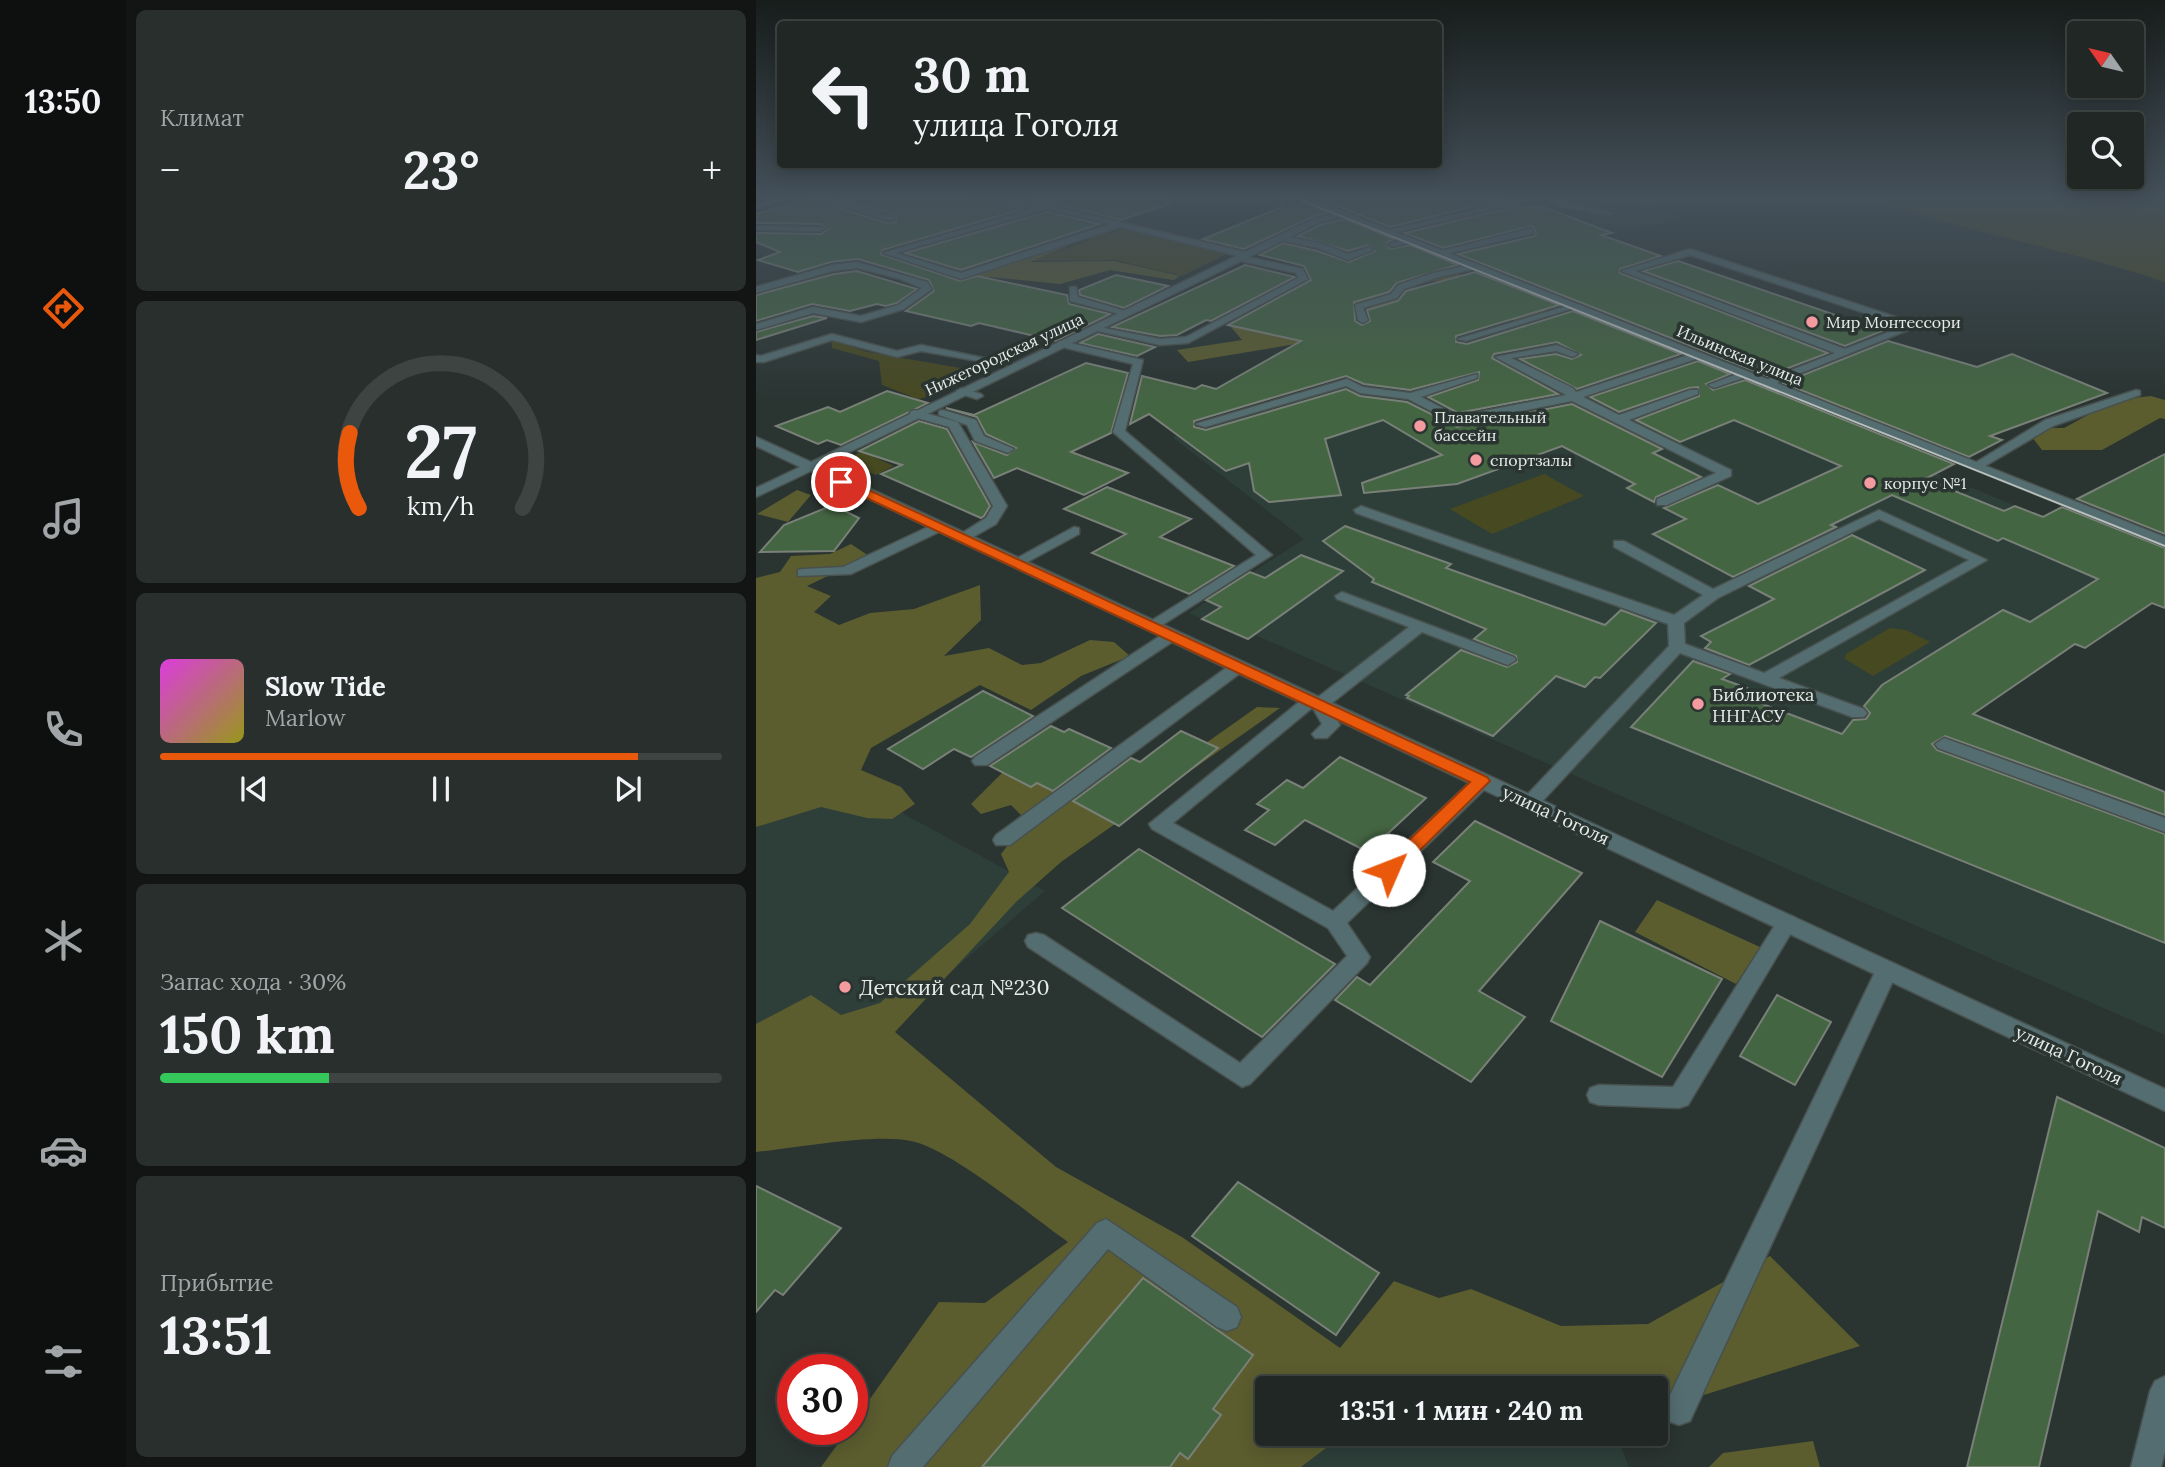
<!DOCTYPE html>
<html lang="ru">
<meta charset="utf-8">
<style>
body{margin:0;font-family:Lora,serif;background:#282f2d;color:#f1f3f6;height:100vh;display:flex;flex-direction:column;font-size:26px;white-space:nowrap}
*{box-sizing:border-box;margin:0}
p{font-size:23px;color:#a2a5a7}
.icon{flex:none;width:38px;height:38px;fill:none;stroke:currentColor;stroke-width:2;stroke-linecap:round;stroke-linejoin:round}
.map{position:relative;flex:1;overflow:hidden}
.drawer{display:flex;flex-direction:column;gap:10px;padding:10px;background:#121514;width:630px}
.drawer>*{flex:none}
.banner{position:absolute;left:21px;top:21px;width:665px;height:147px;border-radius:7px;box-shadow:0 4px 18px #0003,0 0 0 2px #3d4442;background:#202725;color:#f1f3f6;overflow:hidden}
.needle{width:46px;rotate:304deg}
.fabs{position:absolute;left:1311px;top:21px;display:grid;gap:14px}
.fabs a{display:grid;place-items:center;width:77px;height:77px;border-radius:7px;background:#202725;box-shadow:0 4px 18px #0003,0 0 0 2px #3d4442;font-size:35px}
.speed{position:absolute;left:21px;top:1354px;display:flex;gap:14px;font-size:35px;font-weight:700;text-align:center}
.speed>*{display:grid;place-content:center;width:91px;height:91px;border-radius:50%;background:#202725;box-shadow:0 4px 18px #0003,0 0 0 2px #3d4442;line-height:1}
.speed .limit{border:10px solid #d22;background:#fff;color:#111}
.pin{position:absolute;display:grid;place-items:center;width:60px;height:60px;color:#fff;margin:-30px;border:4px solid #fff;border-radius:50%;box-shadow:0 2px 7px #0007}
.me{position:absolute;width:77px;margin:-38px;rotate:46deg;stroke-linejoin:round;filter:drop-shadow(0 0 5px #0008)}
.turn{display:flex;align-items:center;gap:24px;height:147px;padding:0 21px;font-size:32px}
.turn .icon{width:91px;height:91px;stroke-width:2.5}
.turn b{display:block;font-size:49px;line-height:60px}
.big{font-size:52px;font-weight:800;line-height:1.1}
.drawer .card{flex:1;display:flex;flex-direction:column;justify-content:center;gap:10px;min-width:0;padding:0 24px;border-radius:10px;background:#282f2d}
.drawer .dial{align-items:center;gap:0}
.dial svg{height:182px;overflow:visible;fill:none;stroke:#3d4442;stroke-width:7;stroke-linecap:round;text-anchor:middle}
.dial text{fill:#f1f3f6;stroke:none}
.song{display:flex;align-items:center;gap:21px}
.cover{width:84px;height:84px;border-radius:10px;background:linear-gradient(135deg,hsl(300 70% 55%),hsl(60 70% 35%))}
.played{height:7px;border-radius:4px;background:linear-gradient(90deg,#ea580c 85%,#3d4442 85%)}
.keys{display:flex;justify-content:space-around;direction:ltr}
.heat{display:flex;justify-content:space-between;align-items:center;font-size:38px;direction:ltr}
.charge{height:10px;border-radius:5px;background:linear-gradient(90deg,#34c759 30%,#3d4442 0)}
.trip{position:absolute;left:499px;top:1376px;width:413px;height:70px;border-radius:7px;background:#202725;box-shadow:0 4px 18px #0003,0 0 0 2px #3d4442;font-weight:800;line-height:70px;text-align:center}
main{display:flex;flex:1;min-height:0}
.tab-bar{display:flex;flex-direction:column;width:126px;justify-content:space-around;align-items:center;background:#0d100f;color:#a2a5a7}
.tab-bar .icon{width:49px;height:49px}
.tab-bar .current{color:#ea580c}
.tab-bar b{font-size:32px;color:#f1f3f6}
.map>svg:first-child{display:block}
</style>
<main>
<nav class="tab-bar">
<b>13:50</b>
<svg class="icon current" aria-label="directions" viewBox="0 0 24 24"><path d="M12 3l9 9-9 9-9-9zM9 14v-3h6M13 9l2 2-2 2"/></svg>
<svg class="icon" aria-label="music" viewBox="0 0 24 24"><path d="M9 18V5l10-2v13"/><circle cx="6" cy="18" r="3"/><circle cx="16" cy="16" r="3"/></svg>
<svg class="icon" aria-label="phone" viewBox="0 0 24 24"><path d="M5 4h4l2 5-3 2q2 4 5 5l2-3 5 2v4C11 20 4 13 5 4z"/></svg>
<svg class="icon" aria-label="climate" viewBox="0 0 24 24"><path d="M12 3v18M4 7l16 10M4 17L20 7"/></svg>
<svg class="icon" aria-label="car" viewBox="0 0 24 24"><path d="M5 17H2v-5l4-1 3-4h7l3 4 3 1v5h-3M9 17h6M6 11h13"/><circle cx="7" cy="17" r="2"/><circle cx="17" cy="17" r="2"/></svg>
<svg class="icon" aria-label="filters" viewBox="0 0 24 24"><path d="M4 7h16M4 17h16"/><circle cx="9" cy="7" r="2"/><circle cx="15" cy="17" r="2"/></svg>
</nav>
<section class="drawer">
<div class="card"><p>Климат</p>
<div class="heat"><a>−</a><b class="big">23°</b><a>+</a></div>
</div>
<div class="card dial"><svg viewBox="0 0 100 80">
<path d="M14 69A42 42 0 1 1 86 69"/>
<path d="M14 69A42 42 0 0 1 10 36" stroke="#ea580c"/>
<text x="50" y="56" font-size="32" font-weight="700">27</text>
<text x="50" y="72" font-size="11">km/h</text>
</svg></div>
<div class="card">
<div class="song"><i class="cover"></i><div><b>Slow Tide</b><p>Marlow</p></div></div>
<div class="played"></div>
<div class="keys"><svg class="icon" aria-label="previous" viewBox="0 0 24 24"><path d="M18 5L8 12l10 7zM5 5v14"/></svg><svg class="icon" aria-label="pause" viewBox="0 0 24 24"><path d="M8 5v14M16 5v14"/></svg><svg class="icon" aria-label="next" viewBox="0 0 24 24"><path d="M6 5l10 7-10 7zM19 5v14"/></svg></div>
</div>
<div class="card"><p>Запас хода · 30%</p><b class="big">150 km</b><div class="charge"></div></div>
<div class="card"><p>Прибытие</p><b class="big">13:51</b></div>
</section>
<div class="map">
<svg width="1409" height="1467" viewBox="0 0 1409 1467">
<rect width="100%" height="100%" fill="#2a3431"/>
<g fill="#2e3f3a">
<polygon points="799,199 885,203 927,220 832,237 728,263 646,227 759,201"/>
<polygon points="816,341 908,358 958,382 1409,567 1409,608 1396,603 1329,648 1319,644 1200,725 1231,741 1243,724 1409,792 1409,1035 499,635 492,639 433,613 548,539 416,437 624,377 721,355"/>
<polygon points="75,774 289,891 66,1083 0,1124 0,803"/>
<polygon points="590,1433 845,1433 864,1445 873,1467 545,1467"/>
</g>
<g fill="#474921">
<path d="M1111 198H1409V282C1311 249 1209 232 1111 198Z"/>
<polygon points="366,229 470,254 426,276 359,260 274,261 330,241 347,230 354,233"/>
<polygon points="75,340 112,352 216,370 245,357 256,358 176,396 162,399 126,385 123,361 76,348"/>
<polygon points="151,429 157,432 111,454 138,466 120,475 86,461"/>
<polygon points="788,474 828,496 736,534 694,509"/>
<polygon points="1134,628 1150,630 1174,642 1117,676 1089,659 1090,654"/>
</g>
<g fill="#5b5d2f">
<polygon points="338,235 274,262 358,261 424,276 418,280 354,270 304,284 234,277 207,292 199,280"/>
<path d="M690 269 794 312 760 322C735 310 716 282 687 281 678 280 667 284 659 285L652 300 600 311 558 341 432 362 421 350 486 340 475 327 526 297Z"/>
<polygon points="1395,396 1409,400 1409,419 1404,418 1346,450 1286,450 1275,436 1289,428 1308,428 1341,410 1377,398"/>
<polygon points="41,490 55,495 32,522 1,514"/>
<polygon points="95,544 113,556 51,586 75,596 58,612 83,625 114,613 158,609 224,585 225,620 188,656 233,648 266,665 285,663 334,640 358,642 374,656 325,676 275,710 224,685 115,748 105,770 145,787 159,804 136,819 111,818 65,807 0,827 0,578 24,572 35,556 74,554"/>
<path d="M501 707 524 708 305 862 260 902 139 1032 300 1167 426 1237 584 1348 638 1281 683 1298 715 1289 805 1326 892 1324 1014 1256 1104 1346 900 1410V1388H511V1433H590L545 1467H65L92 1430H96V1424L183 1302 229 1303 312 1242C275 1216 195 1149 155 1141 118 1133 40 1148 0 1152V1024L55 995 85 1015 124 1003 214 924 253 872 245 854 271 821 255 805 225 814 215 804 252 767 296 772 307 795 358 808Z"/>
<polygon points="901,900 1004,947 980,984 879,932"/>
<polygon points="1057,1441 1064,1467 953,1467 967,1453"/>
</g>
<g fill="#446542" stroke="#798078" stroke-width="2">
<polygon points="55,198 77,198 76,206 131,223 140,222 140,216 86,198 214,198 270,208 126,250 125,254 204,281 221,276 311,295 313,304 354,314 300,341 223,323 215,326 150,311 178,291 173,280 102,259 75,262 42,272 2,260 24,252 0,242 0,233 65,234 71,230 65,224 0,223 0,214"/>
<polygon points="275,198 413,198 414,204 365,220"/>
<polygon points="523,198 541,198 572,213 558,216 488,249 447,239 526,207"/>
<polygon points="561,198 745,198 748,199 634,227"/>
<polygon points="765,205 774,208 785,206 856,233 845,235 905,256 864,269 864,273 1072,353 1011,376 702,254 779,236 780,232 776,226 687,248 649,233"/>
<polygon points="291,212 344,224 205,270 149,253"/>
<polygon points="589,219 638,239 630,243 634,249 654,245 702,265 641,283 633,292 598,302 599,321 606,325 614,321 611,310 642,301 650,291 719,272 803,305 700,336 700,342 711,344 817,311 925,354 821,389 764,359 800,354 816,359 825,355 801,342 738,354 736,358 802,394 702,413 672,397 722,380 723,372 654,390 608,384 590,376 438,421 438,427 450,430 590,389 604,396 651,402 701,427 816,404 906,449 897,453 945,477 900,497 898,502 871,488 879,484 806,446 701,484 608,493 606,483 686,455 627,420 569,439 585,495 513,502 498,491 493,463 470,471 393,414 374,424 386,376 439,389 446,385 460,389 545,341 472,325 555,280 548,266 504,255 527,243 561,251 593,262 619,251 612,245 592,251 542,236 566,224"/>
<polygon points="922,261 1126,331 1089,346 887,271"/>
<polygon points="489,265 539,277 455,321 450,320 421,335 404,336 356,327"/>
<polygon points="101,271 161,289 141,303 130,306 121,304 94,311 56,304 0,321 0,295 78,274"/>
<polygon points="360,275 412,286 368,308 324,295 323,290"/>
<polygon points="57,316 71,318 0,340 0,332"/>
<polygon points="342,334 399,347 381,356 324,343"/>
<polygon points="1132,341 1221,367 1256,354 1351,393 1234,436 1246,440 1213,457 1027,383"/>
<polygon points="942,361 974,374 950,384 957,390 989,380 1198,464 1169,479 1248,511 1259,506 1287,517 1306,507 1409,548 1409,608 1396,603 1329,648 1319,644 1217,714 1409,792 1409,815 1189,736 1176,744 1181,750 1409,834 1409,943 875,727 937,661 974,674 966,679 991,688 985,696 1086,734 1097,720 1110,719 1114,713 1108,706 1126,685 1247,610 1274,622 1342,579 1247,538 1242,541 1136,495 1075,525 1080,527 977,577 897,534 930,519 908,508 962,485 1002,504 1085,466 978,420 924,442 880,420 943,396 942,387 933,388 863,412 834,397"/>
<polygon points="330,363 372,373 355,433 315,452 372,473 328,495 261,468 238,478 217,442 251,455 260,448 230,434 221,417 190,408 218,415"/>
<polygon points="131,391 172,403 85,445 71,440 62,444 20,426 72,407 84,412"/>
<polygon points="163,421 191,429 234,506 228,516 225,518 125,474 146,465 103,451"/>
<polygon points="1409,454 1409,534 1321,499"/>
<polygon points="351,487 435,519 404,537 478,566 433,594 336,553 370,534 308,509"/>
<polygon points="77,505 103,518 78,551 4,552 28,525"/>
<polygon points="589,526 695,564 690,568 849,625 865,610 900,623 844,678 839,677 829,687 800,676 737,736 651,698 653,696 650,695 705,650 751,667 761,662 760,656 718,639 730,629 616,582 618,579 567,541"/>
<polygon points="1096,535 1169,570 993,665 949,648 955,642 945,636 1018,599 993,586"/>
<polygon points="545,555 587,571 492,639 446,619 465,607 450,600 494,572 509,578"/>
<polygon points="227,691 277,716 215,757 198,749 167,769 132,749"/>
<polygon points="295,726 308,732 313,729 355,748 297,791 281,783 275,787 234,766"/>
<polygon points="425,731 462,748 363,826 317,801 375,758 384,762"/>
<polygon points="584,757 670,798 612,852 549,820 519,845 489,830 513,810 501,804 531,780 547,788"/>
<polygon points="719,821 826,873 723,991 769,1017 715,1082 579,1000 601,977 614,985 714,881 677,862"/>
<polygon points="383,849 579,964 506,1037 306,908"/>
<polygon points="844,921 966,979 906,1077 795,1021"/>
<polygon points="1021,995 1075,1022 1039,1085 984,1056"/>
<polygon points="1301,1097 1409,1148 1409,1228 1386,1217 1383,1232 1342,1211 1283,1467 1211,1467"/>
<polygon points="482,1182 623,1273 580,1335 436,1236"/>
<polygon points="0,1186 85,1228 27,1295 19,1290 0,1312"/>
<polygon points="387,1278 497,1355 457,1409 465,1415 432,1459 424,1453 414,1467 226,1467"/>
</g>
<g fill="none" stroke-linecap="round" stroke-linejoin="round">
<g stroke="#48514e" stroke-width="3">
<g id="service">
<path d="M217 198 272 200 493 253 492 257 547 269 552 279 432 343 404 345 333 329 338 326 404 339 430 337 542 278 540 273 480 260 482 256 364 227 205 279 127 253 282 207ZM291 209 354 224 205 273 140 253Z"/>
<polygon points="768,198 787,198 757,204 753,202"/>
<polygon points="789,198 857,213 853,215 802,206"/>
<polygon points="825,198 872,198 905,202 901,204"/>
<polygon points="80,199 138,217 139,219 132,221 77,203"/>
<polygon points="0,226 65,227 69,229 65,231 0,230"/>
<polygon points="775,228 778,233 686,255 682,252"/>
<polygon points="526,235 567,244 592,254 613,247 617,250 592,260 562,248 523,240"/>
<polygon points="654,237 657,242 636,247 632,244"/>
<path d="M934 249 1161 324 1162 326 1015 385H1007V381L1079 353 865 271ZM934 255 1148 326 1089 349 879 271Z"/>
<polygon points="101,262 171,282 176,289 148,309 105,322 57,313 0,330 0,324 57,307 105,316 142,305 166,288 144,279 101,268 77,271 0,293 0,287 76,265"/>
<polygon points="721,263 724,268 683,277 648,289 641,298 607,308 612,320 607,323 602,320 599,305 635,294 642,285 677,273"/>
<polygon points="314,287 320,287 322,297 376,313 371,316 314,301"/>
<polygon points="817,304 825,306 710,341 701,339"/>
<polygon points="76,334 141,351 165,345 233,359 228,362 165,351 141,357 76,340 8,362 0,362 0,355 5,356"/>
<polygon points="306,341 387,360 369,431 516,555 400,629 395,631 387,626 500,555 357,432 377,364 302,346 302,342"/>
<polygon points="801,345 822,354 817,357 800,351 755,358 817,388 820,392 938,353 946,353 946,357 827,397 863,415 934,390 942,390 942,394 873,420 975,470 975,476 911,505 901,505 901,499 960,473 816,401 700,424 652,399 604,393 590,386 449,427 439,424 591,379 607,387 654,393 721,374 721,378 665,397 702,416 810,395 739,357"/>
<polygon points="989,371 994,374 993,376 958,388 952,385"/>
<polygon points="206,388 225,394 227,396 221,399 202,393 200,391"/>
<polygon points="1380,390 1384,391 1384,395 1297,426 1224,469 1214,466 1289,420"/>
<polygon points="158,410 202,422 251,506 240,524 210,541 205,542 198,538 230,518 237,506 193,427 154,416 154,412"/>
<polygon points="187,410 220,420 228,436 258,449 252,453 219,441 211,425 183,415 183,411"/>
<path d="M605 506 918 615 947 595 858 547V541H868L957 589 1123 510 1231 560 1023 678 1108 709 1111 713 1108 717H1096L924 653 781 807H767L765 803 767 799 913 646 912 624 600 513 598 510ZM1123 519 1213 560 1008 673 929 644 928 623 962 598Z"/>
<polygon points="318,527 323,528 323,534 264,566 259,567 252,563"/>
<polygon points="586,592 758,657 760,660 752,665 746,663 666,632 572,706 584,725 571,738 559,738 556,734 566,724 555,705 557,701 653,627 581,599 579,596"/>
<polygon points="1188,738 1409,818 1409,832 1182,748 1179,744"/>
<polygon points="1031,915 1038,917 1041,923 932,1105 923,1108 843,1105 834,1102 831,1095 834,1088 843,1085 917,1087 1024,917"/>
<polygon points="1131,961 1139,964 1142,970 934,1421 923,1425 912,1421 908,1410 912,1399 1120,970 1123,964"/>
<polygon points="350,1219 481,1307 485,1317 481,1327 471,1331 461,1327 352,1249 167,1467 132,1467 136,1456 341,1223"/>
<polygon points="1409,1376 1409,1452 1405,1467 1375,1467 1394,1391 1399,1381"/>
</g>
</g>
<g stroke="#48514e" stroke-width="3">
<g id="minor">
<polygon points="22,198 35,198 0,209 0,205"/>
<polygon points="757,200 760,204 633,234 629,231"/>
<path d="M589 212 592 216 565 222 65 466 1409 1089V1111L728 790 591 923 614 957 611 963 494 1084 486 1087 272 947 269 941 272 935 280 933 288 935 484 1063 591 956 572 928 396 829 393 824 543 702 483 674 254 845H240L237 840 240 835 470 668 416 642 231 765H219L216 761 219 757 404 636 183 532 95 574 42 576V570L47 569 87 567 172 527 55 471 0 497V488L44 467 0 446V437L55 462 559 218ZM556 708 713 783 577 911 417 823Z"/>
</g>
</g>
<g stroke="#48514e" stroke-width="3">
<polygon id="tertiary" points="543,198 554,198 1409,537 1409,546"/>
</g>
<use href="#service" fill="#546d70" fill-rule="evenodd"/>
<use href="#minor" fill="#546d70" fill-rule="evenodd"/>
<use href="#tertiary" fill="#546d70" fill-rule="evenodd"/>
<polyline stroke="#b8c0bd" stroke-width="2" points="540,198 1409,546"/>
</g>
<linearGradient id="sky" x2="0" y2="1"><stop stop-color="#171d1b"/><stop offset="0.49" stop-color="#44505a"/><stop offset="1" stop-color="#44505a" stop-opacity="0"/></linearGradient>
<rect width="1409" height="403" fill="url(#sky)"/>
<polygon fill="#ea580c" stroke="#983908" stroke-width="2" points="81,479 89,479 731,777 734,781 640,874 627,874 624,870 627,865 714,782 81,484"/>
<g fill="#f49b9f" stroke="#2a3431" stroke-width="2.5">
<circle cx="1056" cy="322" r="7"/>
<circle cx="664" cy="426" r="7"/>
<circle cx="720" cy="460" r="7"/>
<circle cx="1114" cy="483" r="7"/>
<circle cx="942" cy="704" r="7"/>
<circle cx="89" cy="987" r="7"/>
</g>
<g text-anchor="middle" dominant-baseline="central" stroke-width="7" stroke-linejoin="round" paint-order="stroke">
<g font-size="16" fill="#e5ece9" stroke="#2a3431" text-anchor="start">
<text x="1070" y="322">Мир Монтессори</text>
<text x="678" y="417">Плавательный<tspan x="678" dy="18">бассейн</tspan></text>
<text x="734" y="460">спортзалы</text>
<text x="1128" y="483">корпус №1</text>
</g>
<g font-size="16" fill="#e5ece9" stroke="#2a3431">
<text transform="translate(248 354) rotate(-25)">Нижегородская улица</text>
<text transform="translate(984 355) rotate(22)">Ильинская улица</text>
</g>
<g font-size="18" fill="#e5ece9" stroke="#2a3431" text-anchor="start">
<text x="956" y="694">Библиотека<tspan x="956" dy="21">ННГАСУ</tspan></text>
</g>
<g font-size="18" fill="#e5ece9" stroke="#2a3431">
<text transform="translate(800 815) rotate(25)">улица Гоголя</text>
<text transform="translate(1313 1055) rotate(25)">улица Гоголя</text>
</g>
<g font-size="21" fill="#e5ece9" stroke="#2a3431" text-anchor="start">
<text x="103" y="987">Детский сад №230</text>
</g>
</g>
</svg>
<div class="fabs">
<a><svg class="needle" viewBox="-14 -14 28 28"><path d="M0-13l5 13h-10z" fill="#e53935"/><path d="M0 13l5-13h-10z" fill="#a2a5a7"/></svg></a>
<a><svg class="icon" aria-label="search" viewBox="0 0 24 24"><circle cx="10" cy="10" r="6"/><path d="M15 15l6 6"/></svg></a>
</div>
<div class="speed"><div class="limit">30</div></div>
<div class="pin" style="left:85px;top:482px;background:#d93025"><svg class="icon" aria-label="arrive" viewBox="0 0 24 24"><path d="M6 21V4h12l-3 4 3 4H6"/></svg></div>
<svg class="me" style="left:633px;top:870px" viewBox="-20 -20 40 40"><circle r="19" fill="#fff"/><path d="M0-13L10 11 0 6-10 11z" fill="#ea580c"/></svg>
<div class="trip">13:51 · 1 мин · 240 m</div>
<div class="banner">
<div class="turn"><svg class="icon" aria-label="left" viewBox="0 0 24 24"><path d="M17 20v-9H6M10 6l-5 5 5 5"/></svg><div><b>30 m</b>улица Гоголя</div></div>
</div>
</div>
</main>
